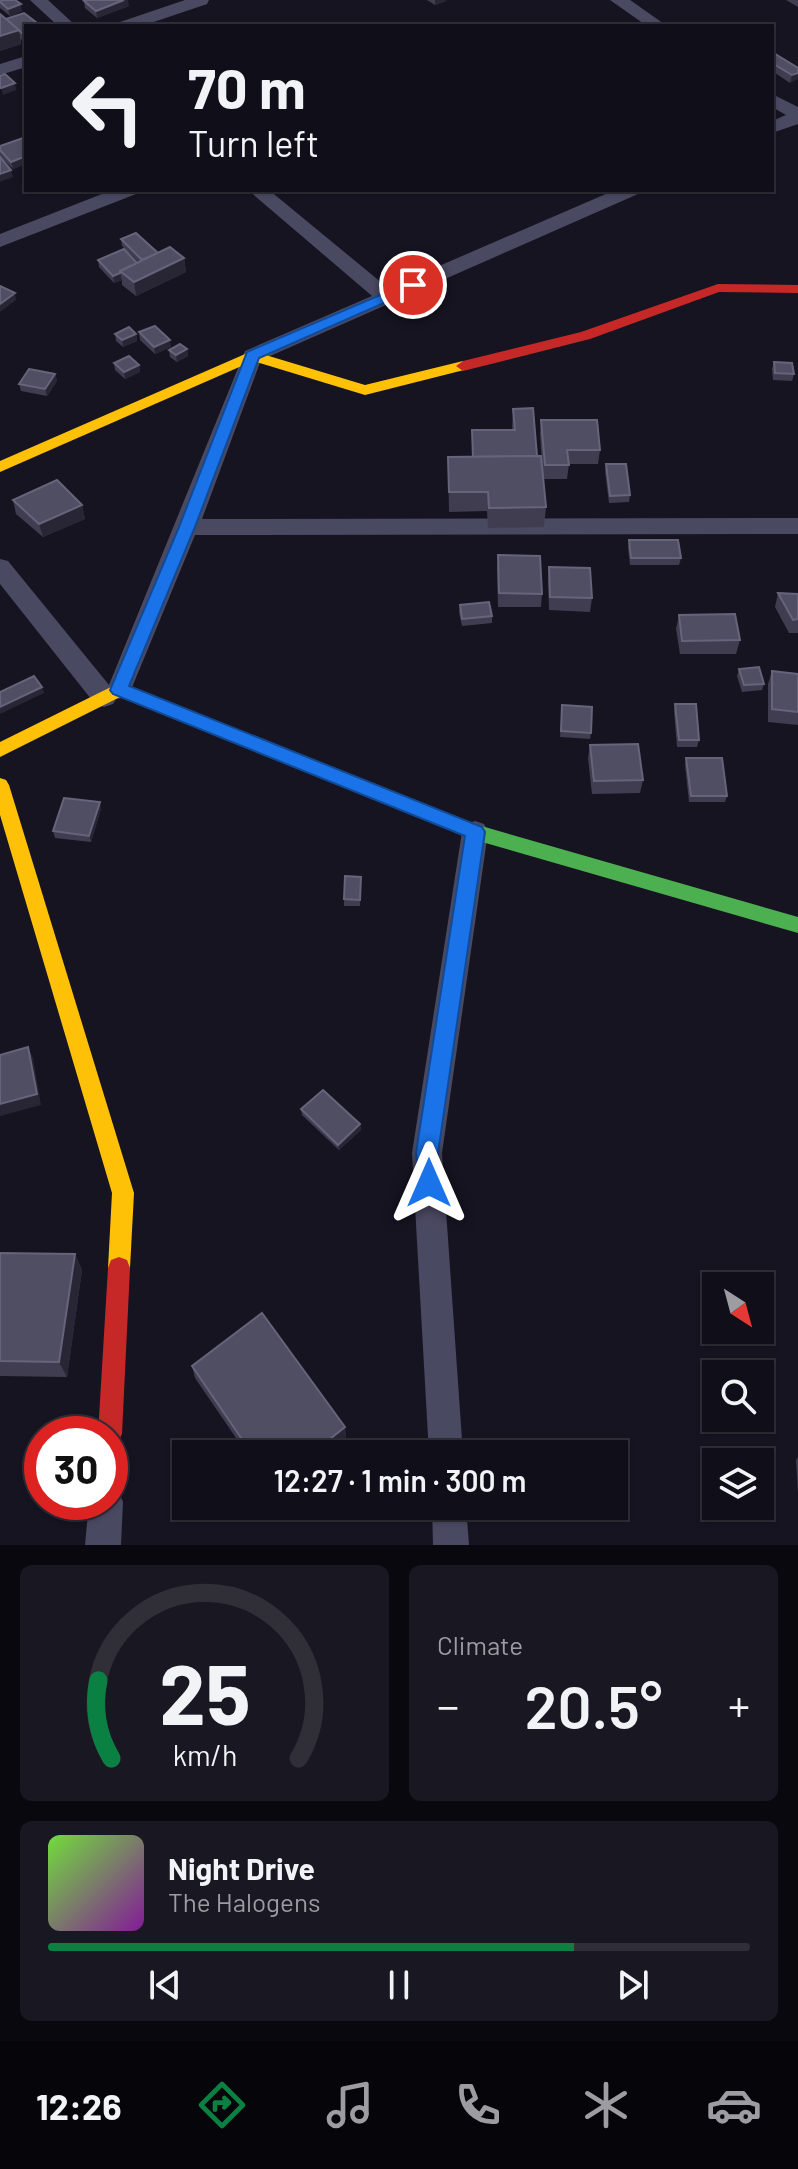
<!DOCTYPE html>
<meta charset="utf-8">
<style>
body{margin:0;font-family:Barlow,sans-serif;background:#191822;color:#f1f3f6;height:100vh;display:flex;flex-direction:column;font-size:30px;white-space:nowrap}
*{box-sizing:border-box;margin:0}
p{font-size:26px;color:#9c9ca2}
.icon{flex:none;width:44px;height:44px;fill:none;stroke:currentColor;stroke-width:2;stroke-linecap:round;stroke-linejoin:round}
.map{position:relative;height:1545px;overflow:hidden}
.sheet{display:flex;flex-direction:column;gap:20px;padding:20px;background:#09080e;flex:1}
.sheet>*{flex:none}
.banner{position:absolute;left:24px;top:24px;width:750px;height:168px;border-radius:0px;box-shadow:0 2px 6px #0004,0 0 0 2px #302f38;background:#100f19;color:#f1f3f6;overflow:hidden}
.needle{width:52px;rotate:144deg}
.controls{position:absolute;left:702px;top:1272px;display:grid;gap:16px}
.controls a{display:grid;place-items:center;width:72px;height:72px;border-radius:0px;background:#100f19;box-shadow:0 2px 6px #0004,0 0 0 2px #302f38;font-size:40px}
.speed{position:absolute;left:24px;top:1416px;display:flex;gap:16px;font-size:40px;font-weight:700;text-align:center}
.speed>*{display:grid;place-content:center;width:104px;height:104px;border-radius:50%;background:#100f19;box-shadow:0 2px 6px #0004,0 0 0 2px #302f38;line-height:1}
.speed .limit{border:12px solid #d22;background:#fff;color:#111}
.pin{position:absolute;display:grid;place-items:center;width:68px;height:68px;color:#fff;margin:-34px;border:4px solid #fff;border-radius:50%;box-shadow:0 2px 8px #0007}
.me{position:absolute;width:88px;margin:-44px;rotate:0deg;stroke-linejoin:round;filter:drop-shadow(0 0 6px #0008)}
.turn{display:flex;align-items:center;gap:28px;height:168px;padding:0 32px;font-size:36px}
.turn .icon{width:104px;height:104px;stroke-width:2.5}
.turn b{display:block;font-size:56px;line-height:68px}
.big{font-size:60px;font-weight:600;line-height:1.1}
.sheet .tile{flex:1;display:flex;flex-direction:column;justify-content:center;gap:12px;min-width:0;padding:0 28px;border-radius:12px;background:#191822}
.sheet .dial{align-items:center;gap:0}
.dial svg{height:208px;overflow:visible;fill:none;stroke:#302f38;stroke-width:7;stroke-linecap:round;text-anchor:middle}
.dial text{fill:#f1f3f6;stroke:none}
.song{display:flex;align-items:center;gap:24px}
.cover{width:96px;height:96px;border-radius:12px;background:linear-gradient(135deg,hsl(100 70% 55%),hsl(290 70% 35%))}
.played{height:8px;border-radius:4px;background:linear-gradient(90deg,#0b8043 75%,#302f38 75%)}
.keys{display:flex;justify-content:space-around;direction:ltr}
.heat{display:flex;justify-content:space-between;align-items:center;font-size:44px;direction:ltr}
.sheet .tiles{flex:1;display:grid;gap:20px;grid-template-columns:1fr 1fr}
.tile:last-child{grid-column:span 2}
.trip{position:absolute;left:172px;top:1440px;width:456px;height:80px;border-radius:0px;background:#100f19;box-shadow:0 2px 6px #0004,0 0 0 2px #302f38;font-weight:600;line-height:80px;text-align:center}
.tab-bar{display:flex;height:128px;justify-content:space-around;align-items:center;background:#06060a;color:#9c9ca2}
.tab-bar .icon{width:56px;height:56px}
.tab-bar .on{color:#0b8043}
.tab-bar b{font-size:36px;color:#f1f3f6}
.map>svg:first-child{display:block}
</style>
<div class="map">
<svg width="798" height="1545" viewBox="0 0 798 1545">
<rect width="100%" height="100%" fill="#161421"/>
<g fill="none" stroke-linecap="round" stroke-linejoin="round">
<g fill="#4a4962" fill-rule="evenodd">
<polygon points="30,0 48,0 76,26 58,26"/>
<polygon points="185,0 209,0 207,4 142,26 118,26 120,22"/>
<polygon points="610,0 630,0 667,26 647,26"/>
<polygon points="26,56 26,67 0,75 0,64"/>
<polygon points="772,94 798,107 798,124 772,133 772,121 786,115 772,107"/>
<polygon points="112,190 138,190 136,194 0,247 0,234"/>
<polygon points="248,190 269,190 388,288 615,190 640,190 638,194 261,360 202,519 798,518 798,534 195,535 128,697 116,699 113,704 104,707 95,704 0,584 0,559 8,561 109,685 245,351 372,296"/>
<polygon points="475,821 484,824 488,832 442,1153 463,1454 429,1454 412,1153 462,832 466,824"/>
<polygon points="110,1486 118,1490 123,1502 121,1545 85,1545 89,1502 110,1502"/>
<polygon points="432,1506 466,1506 469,1545 433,1545"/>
</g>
<polygon fill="#4caf50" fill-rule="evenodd" points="348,774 478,825 798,917 798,933 475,840 342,786 339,781 342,776"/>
<g fill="#ffc107" fill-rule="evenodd">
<polygon points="252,351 365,385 463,361 470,366 468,369 365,395 253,361 0,472 0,461"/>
<polygon points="119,683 354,776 357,781 354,786 342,786 120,697 0,757 0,742"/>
<polygon points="0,778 6,780 9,785 134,1193 130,1268 127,1276 119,1279 111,1276 108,1268 112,1193 0,815"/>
</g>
<g fill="#c62828" fill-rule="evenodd">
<polygon points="718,284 798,285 798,293 719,292 590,339 463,371 456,366 463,361 581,332"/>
<polygon points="119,1257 127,1260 130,1268 122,1434 118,1442 110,1446 110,1434 98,1434 108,1268 111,1260"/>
</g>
</g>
<g fill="#403d50">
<polygon points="427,0 446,0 446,1 435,5"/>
<polygon points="786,0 798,0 798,7"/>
<polygon points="0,1 22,11 10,16 0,8"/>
<polygon points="84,1 129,6 97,18 85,8"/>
<polygon points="0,14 6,19 26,26 26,44 21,39 21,44 0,51"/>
<polygon points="772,52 798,68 790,83 772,71"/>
<polygon points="26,137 26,164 13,169 0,156 0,146"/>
<polygon points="121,239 158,253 184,258 186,272 136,296 122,285 122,280 114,283 99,267 98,260 138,262 122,246"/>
<polygon points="139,332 171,347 155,354 140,340"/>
<polygon points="115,334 136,334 137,341 123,347 116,341"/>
<polygon points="187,349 188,356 177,362 170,357 169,350"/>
<polygon points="774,362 794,374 792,381 773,380 772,369"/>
<polygon points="114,363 139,365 140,372 125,379 115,370"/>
<polygon points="55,374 57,381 47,396 21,391 19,384"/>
<polygon points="513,409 537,456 546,507 544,527 488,528 487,511 449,512 448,457 472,457 472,430 512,430"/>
<polygon points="541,420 600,450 598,464 569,464 567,479 543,479 540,434"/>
<polygon points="606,464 630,495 629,502 609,503 605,471"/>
<polygon points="13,500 82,505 85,519 43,537 16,514"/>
<polygon points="629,540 681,558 679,565 630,565 628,547"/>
<polygon points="498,555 542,594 541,607 498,607 497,569"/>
<polygon points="549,567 592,598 590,612 549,610 548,580"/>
<polygon points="778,593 798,594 798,633 789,633 775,607"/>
<polygon points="460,605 492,616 492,623 462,626 459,612"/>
<polygon points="679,615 740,640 736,654 680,654 676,629"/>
<polygon points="739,669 764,684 762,690 742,692 737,676"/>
<polygon points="772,671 798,674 798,725 768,722 768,684"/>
<polygon points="675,704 699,740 697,747 677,747 674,711"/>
<polygon points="562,705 591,733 590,739 560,737"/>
<polygon points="590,745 643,780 640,793 592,794 588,758"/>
<polygon points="686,758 727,796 725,802 689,802 685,765"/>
<polygon points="101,809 91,842 55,838 53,831"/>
<polygon points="361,877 360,906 344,906 344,899"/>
<polygon points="301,1109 360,1124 361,1130 339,1150 302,1115"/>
<polygon points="0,1253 75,1254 82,1270 67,1377 0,1376"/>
<polygon points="192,1366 345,1427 346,1438 326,1454 247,1454 195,1378"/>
<polygon points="798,1457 798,1494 796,1460"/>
<polygon points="518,1506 552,1506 552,1514 551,1517 518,1514"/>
</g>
<g fill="#282635">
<polygon points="124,0 128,0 129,6 97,18 96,11"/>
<polygon points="435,0 446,0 446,1 435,5"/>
<polygon points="21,4 22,11 10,16 8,9"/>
<polygon points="19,30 21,44 0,51 0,36"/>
<polygon points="798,73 798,79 790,83 792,75"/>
<polygon points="15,83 16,90 3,95 1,88"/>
<polygon points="26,156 26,164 13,169 11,162"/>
<polygon points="11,170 13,177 0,182 0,174"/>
<polygon points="184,258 186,272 136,296 134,282"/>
<polygon points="120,273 122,280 114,283 113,276"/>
<polygon points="15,293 16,300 0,312 0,304"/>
<polygon points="136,334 137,341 123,347 122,340"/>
<polygon points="170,340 171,347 155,354 154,347"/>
<polygon points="187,349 188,356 177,362 176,355"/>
<polygon points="139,365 140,372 125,379 124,372"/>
<polygon points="55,374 57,381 47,396 45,389"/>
<polygon points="82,505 85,519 43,537 39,524"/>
<polygon points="42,687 44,693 0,714 0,707"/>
<polygon points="100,802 101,809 91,842 89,836"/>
<polygon points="28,1047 33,1058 41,1105 0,1116 0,1104"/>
<polygon points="360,1124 361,1130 339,1150 338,1145"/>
<polygon points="75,1254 82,1270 67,1377 59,1362"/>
<polygon points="345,1427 346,1438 326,1454 311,1454"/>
</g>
<g fill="#504e63" stroke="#66637b" stroke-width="2">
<polygon points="2,0 15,0 21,4 8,9 0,2"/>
<polygon points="88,0 124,0 96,11 84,1"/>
<polygon points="24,13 41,26 26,26 26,36 25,36 6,19"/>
<polygon points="0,14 19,30 0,36"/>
<polygon points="772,52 798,68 798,73 792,75 772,63"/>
<polygon points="5,74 15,83 1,88 0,87 0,76"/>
<polygon points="26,137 26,156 11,162 0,150 0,146"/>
<polygon points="0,157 11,170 0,174"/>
<polygon points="136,233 158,253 142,260 121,239"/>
<polygon points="170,247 184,258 134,282 120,271"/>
<polygon points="124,249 137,263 120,271 120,273 113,276 98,260"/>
<polygon points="0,286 15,293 0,304"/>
<polygon points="155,326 170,340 154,347 139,332"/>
<polygon points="129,327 136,334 122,340 115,334"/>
<polygon points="180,344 187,349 176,355 169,350"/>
<polygon points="129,356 139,365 124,372 114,363"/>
<polygon points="774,362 792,363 794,374 775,373"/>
<polygon points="29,369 55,374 45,389 19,384"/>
<polygon points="533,408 537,456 473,457 472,430 515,430 513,409"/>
<polygon points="541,420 597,420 600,450 567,450 569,465 545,465"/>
<polygon points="541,456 546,507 489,508 488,492 449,492 448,457"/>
<polygon points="606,464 626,464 630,495 610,496"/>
<polygon points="57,480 82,505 39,524 13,500"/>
<polygon points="629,540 678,540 681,558 631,558"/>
<polygon points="498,555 540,556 542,594 499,593"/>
<polygon points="549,567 590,568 592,598 550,597"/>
<polygon points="778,593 798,594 798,619 793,620"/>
<polygon points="489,602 492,616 462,619 460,605"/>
<polygon points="735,614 740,640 682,641 679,615"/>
<polygon points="759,667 764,684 744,685 739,669"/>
<polygon points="772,671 798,674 798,712 772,709"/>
<polygon points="34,676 42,687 0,707 0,692"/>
<polygon points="675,704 696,704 699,740 679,740"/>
<polygon points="562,705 592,707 591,733 561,731"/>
<polygon points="638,744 643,780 594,781 590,745"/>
<polygon points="686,758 722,758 727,796 691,796"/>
<polygon points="64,798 100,802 89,836 53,831"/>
<polygon points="345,876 361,877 360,900 344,899"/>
<polygon points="28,1047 37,1094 0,1104 0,1055"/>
<polygon points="323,1090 360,1124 338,1145 301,1109"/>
<polygon points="0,1253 75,1254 59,1362 0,1361"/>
<polygon points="262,1313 345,1427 311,1454 252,1454 192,1366"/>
<polygon points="519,1506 552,1506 552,1514 519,1510"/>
</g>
<polygon fill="#1a73e8" stroke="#114b97" stroke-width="2" points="413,281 420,285 418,288 259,358 195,527 129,686 482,827 485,832 438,1153 440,1183 436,1190 429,1193 421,1190 416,1153 465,836 113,694 110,690 179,527 247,352"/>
</svg>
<div class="controls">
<a><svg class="needle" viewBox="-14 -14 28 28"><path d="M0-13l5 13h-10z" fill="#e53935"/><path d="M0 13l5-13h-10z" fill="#9c9ca2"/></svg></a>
<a><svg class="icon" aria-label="search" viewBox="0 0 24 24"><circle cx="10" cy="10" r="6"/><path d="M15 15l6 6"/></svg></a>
<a><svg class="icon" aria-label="layers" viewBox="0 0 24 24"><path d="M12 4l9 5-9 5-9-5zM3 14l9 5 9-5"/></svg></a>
</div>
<div class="speed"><div class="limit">30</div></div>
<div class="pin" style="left:413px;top:285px;background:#d93025"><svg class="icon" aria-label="arrive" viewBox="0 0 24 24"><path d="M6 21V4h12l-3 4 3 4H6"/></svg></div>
<svg class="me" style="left:429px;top:1183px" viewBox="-20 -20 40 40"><path d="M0-17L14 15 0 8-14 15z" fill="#1a73e8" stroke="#fff" stroke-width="4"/></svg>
<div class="trip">12:27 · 1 min · 300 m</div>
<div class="banner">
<div class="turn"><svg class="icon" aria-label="left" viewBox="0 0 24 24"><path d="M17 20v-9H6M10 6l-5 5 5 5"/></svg><div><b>70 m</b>Turn left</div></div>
</div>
</div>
<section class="sheet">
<div class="tiles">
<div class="tile dial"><svg viewBox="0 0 100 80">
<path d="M14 69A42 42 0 1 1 86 69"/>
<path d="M14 69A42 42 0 0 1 9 39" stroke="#0b8043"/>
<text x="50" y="56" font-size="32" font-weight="700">25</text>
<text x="50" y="72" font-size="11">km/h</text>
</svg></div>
<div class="tile"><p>Climate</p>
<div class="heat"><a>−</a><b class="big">20.5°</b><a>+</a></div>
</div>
<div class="tile">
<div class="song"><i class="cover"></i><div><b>Night Drive</b><p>The Halogens</p></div></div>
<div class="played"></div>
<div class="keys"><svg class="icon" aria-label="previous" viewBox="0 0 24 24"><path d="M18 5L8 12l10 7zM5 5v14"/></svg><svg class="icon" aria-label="pause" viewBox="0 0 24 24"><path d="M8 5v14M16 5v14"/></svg><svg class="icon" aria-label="next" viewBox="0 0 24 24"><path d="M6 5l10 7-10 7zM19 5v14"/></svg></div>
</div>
</div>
</section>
<nav class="tab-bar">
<b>12:26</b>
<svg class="icon on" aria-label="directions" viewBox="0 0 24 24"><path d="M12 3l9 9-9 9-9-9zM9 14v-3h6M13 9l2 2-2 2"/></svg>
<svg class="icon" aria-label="music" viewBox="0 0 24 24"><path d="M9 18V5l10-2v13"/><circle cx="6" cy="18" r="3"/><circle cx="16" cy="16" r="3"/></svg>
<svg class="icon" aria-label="phone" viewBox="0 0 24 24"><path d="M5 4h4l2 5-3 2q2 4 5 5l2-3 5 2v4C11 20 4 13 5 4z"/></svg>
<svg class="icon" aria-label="climate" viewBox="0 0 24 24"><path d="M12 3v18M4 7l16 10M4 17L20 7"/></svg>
<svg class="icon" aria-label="car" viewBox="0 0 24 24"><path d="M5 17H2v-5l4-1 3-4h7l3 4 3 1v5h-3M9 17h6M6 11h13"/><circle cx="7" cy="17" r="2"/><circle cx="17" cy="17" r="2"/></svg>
</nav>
